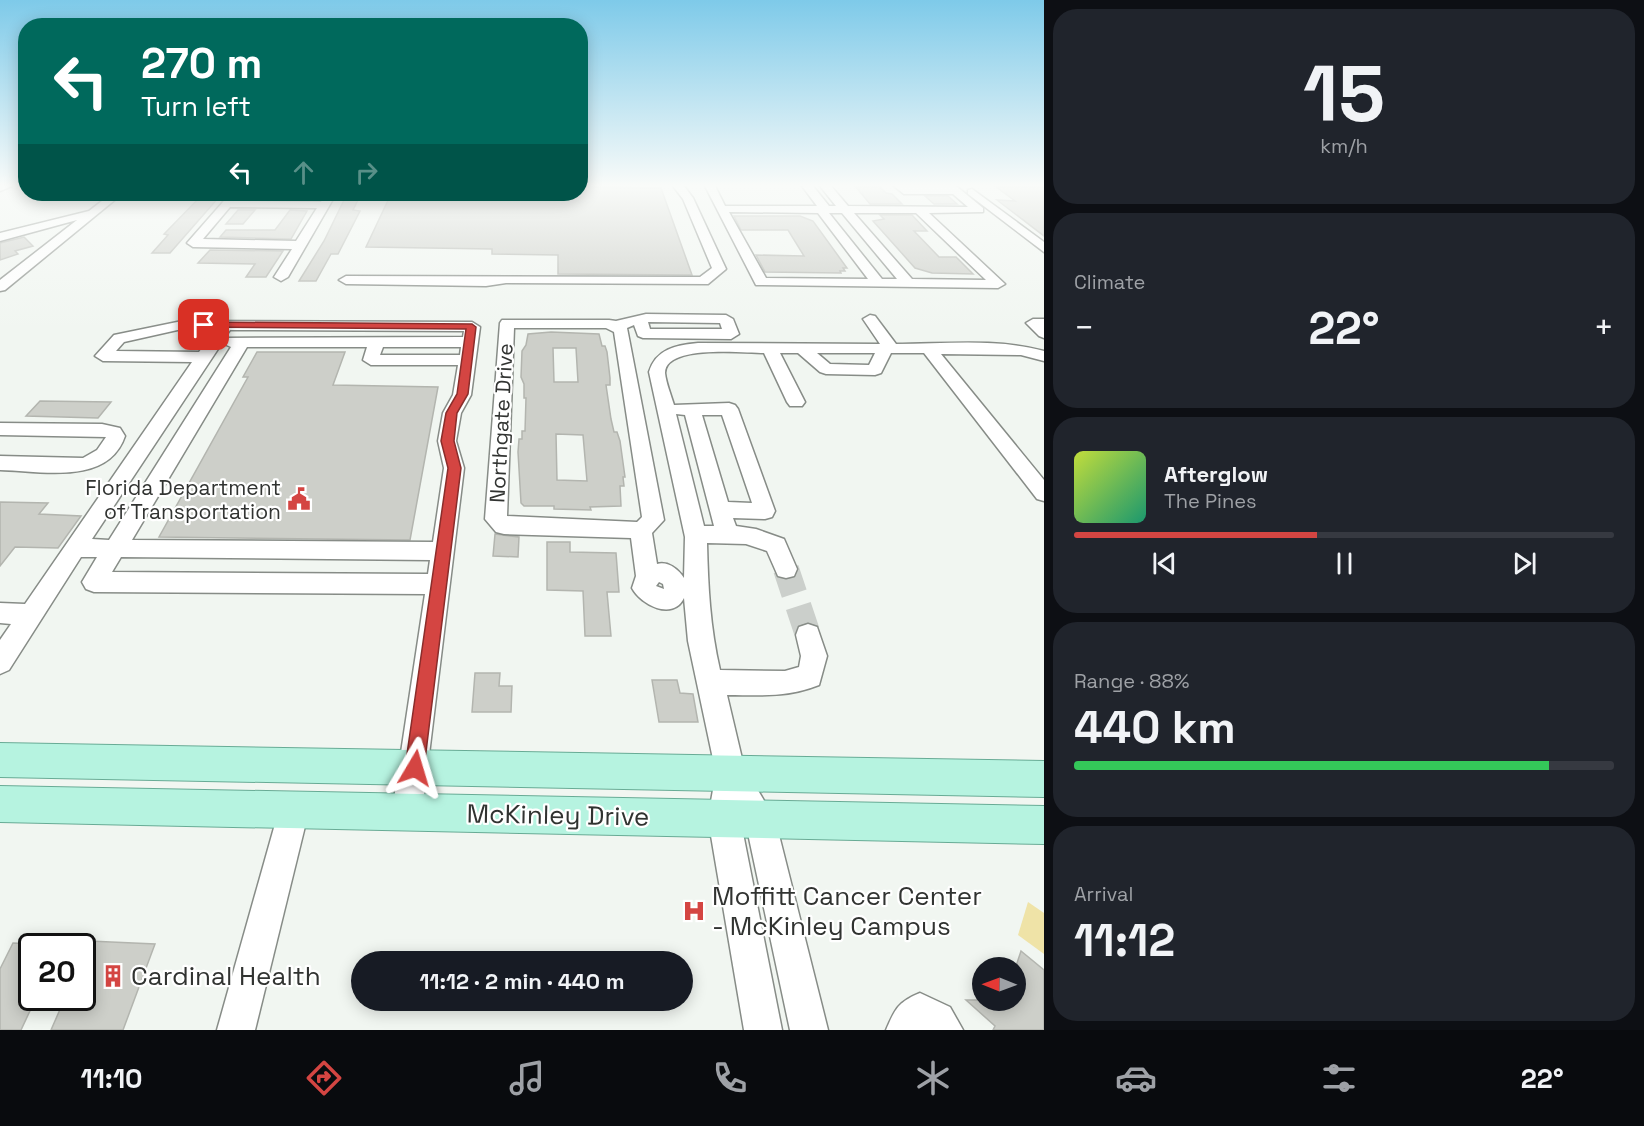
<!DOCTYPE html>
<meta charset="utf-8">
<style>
body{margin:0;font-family:"Space Grotesk",sans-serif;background:#20242c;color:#f1f3f6;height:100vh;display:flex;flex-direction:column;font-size:22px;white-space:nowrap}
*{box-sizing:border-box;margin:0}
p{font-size:20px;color:#9ea1a6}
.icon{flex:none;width:33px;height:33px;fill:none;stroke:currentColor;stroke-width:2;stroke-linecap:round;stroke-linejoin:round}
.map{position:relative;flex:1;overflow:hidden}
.sheet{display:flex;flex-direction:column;gap:9px;padding:9px;background:#0d0f14;width:600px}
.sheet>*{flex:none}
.guide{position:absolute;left:18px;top:18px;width:570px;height:183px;border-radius:24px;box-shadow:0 3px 15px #0003;background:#00695c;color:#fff;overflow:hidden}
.needle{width:39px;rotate:271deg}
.buttons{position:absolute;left:972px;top:957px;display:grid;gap:12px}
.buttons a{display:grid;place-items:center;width:54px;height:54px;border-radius:50%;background:#171b24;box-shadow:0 3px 15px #0003;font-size:30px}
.speed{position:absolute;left:18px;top:933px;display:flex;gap:12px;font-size:30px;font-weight:700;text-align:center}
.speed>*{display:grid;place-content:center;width:78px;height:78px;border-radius:50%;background:#171b24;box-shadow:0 3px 15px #0003;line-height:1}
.speed .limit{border:3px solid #111;border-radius:9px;background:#fff;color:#111}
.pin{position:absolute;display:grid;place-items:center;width:51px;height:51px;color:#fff;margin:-26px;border-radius:12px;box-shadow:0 3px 9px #0006}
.me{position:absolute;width:66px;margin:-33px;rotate:7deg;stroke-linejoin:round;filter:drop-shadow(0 0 4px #0008)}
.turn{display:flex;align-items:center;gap:21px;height:126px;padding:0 24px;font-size:27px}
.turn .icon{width:78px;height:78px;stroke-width:2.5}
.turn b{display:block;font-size:42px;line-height:51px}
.lanes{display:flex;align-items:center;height:57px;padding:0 24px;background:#0003;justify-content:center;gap:30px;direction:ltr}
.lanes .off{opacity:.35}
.big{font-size:45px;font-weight:700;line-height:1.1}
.sheet .tile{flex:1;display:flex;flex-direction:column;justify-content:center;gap:9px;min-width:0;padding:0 21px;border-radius:24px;background:#20242c}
.sheet .dial{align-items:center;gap:0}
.dial b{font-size:78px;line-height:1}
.song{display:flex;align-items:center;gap:18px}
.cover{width:72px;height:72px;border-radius:9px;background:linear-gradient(135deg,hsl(70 70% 55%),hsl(160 70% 35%))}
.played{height:6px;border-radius:3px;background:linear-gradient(90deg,#d44542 45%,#363941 45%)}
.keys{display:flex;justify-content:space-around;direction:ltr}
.heat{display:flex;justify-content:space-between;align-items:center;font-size:33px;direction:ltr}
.charge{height:9px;border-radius:4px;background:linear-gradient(90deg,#34c759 88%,#363941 0)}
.trip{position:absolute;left:351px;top:951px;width:342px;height:60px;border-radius:30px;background:#171b24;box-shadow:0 3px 15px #0003;font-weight:700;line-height:60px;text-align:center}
.tabs{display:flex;height:96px;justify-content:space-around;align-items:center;background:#090b0e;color:#9ea1a6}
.tabs .icon{width:42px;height:42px}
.tabs .on{color:#d44542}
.tabs b{font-size:27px;color:#f1f3f6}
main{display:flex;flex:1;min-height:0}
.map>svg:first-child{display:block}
</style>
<main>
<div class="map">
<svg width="1044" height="1030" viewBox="0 0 1044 1030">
<rect width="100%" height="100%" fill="#f1f6f1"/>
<polygon fill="#efe3a7" points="1028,902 1044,913 1044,954 1018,935"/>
<g fill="#cdcfc9" stroke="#b3b5af" stroke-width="1.5" fill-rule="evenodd">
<polygon points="855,186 879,186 886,193 892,194 902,204 870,204"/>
<polygon points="995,186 1044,186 1044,236 997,200 1015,201"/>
<polygon points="580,187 661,188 692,275 558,274 558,255 492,254 492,249 366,247 391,194 580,194"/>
<polygon points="347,194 361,194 353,210 360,211 338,254 331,254 316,281 299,281 324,241"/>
<polygon points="202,195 219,195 217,197 219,197 170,253 152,253 168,235 164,234"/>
<polygon points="925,196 948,196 957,204 934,204"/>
<polygon points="238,210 255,210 243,224 226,224"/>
<polygon points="290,210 307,211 291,239 220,237 226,230 275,230"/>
<polygon points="880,215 912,215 927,231 914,231 939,257 956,257 973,274 932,273 915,268 873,221 884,219"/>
<polygon points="734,216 800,216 813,221 847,268 843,268 845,271 840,271 841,273 765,272 756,255 804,256 788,230 741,230"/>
<polygon points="24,237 33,246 15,251 18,254 0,260 0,243"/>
<polygon points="210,250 283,251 266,277 246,277 255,264 198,263"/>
<path d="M551 332 599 334 602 346H605L607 352 610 378V385H606L611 419 614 432H617L620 441 625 477H623L624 486H620L621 506 590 507 591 510 554 509V506H524L521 503 518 452 519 439H522V431H525L526 398H524V384L521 377 522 351 526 345 528 334ZM553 348H576L578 382H554ZM556 434 583 435 587 481 557 480Z"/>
<polygon points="257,352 345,352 333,385 438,387 410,540 159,537 248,377 243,377"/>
<polygon points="40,401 111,402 98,418 26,416"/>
<polygon points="0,502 48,503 39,514 81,516 58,548 15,547 0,566"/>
<polygon points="495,534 519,537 518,557 493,556"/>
<polygon points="547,542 570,542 570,552 616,553 619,592 607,592 611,636 585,636 583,591 547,590"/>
<polygon points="475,673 500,673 499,686 512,686 511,712 472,712"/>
<polygon points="652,680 677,680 680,693 693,694 698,722 659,722"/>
<polygon points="89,941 155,944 123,1030 51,1030 65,998 82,998 82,955"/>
<polygon points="13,943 32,944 32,998 36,998 21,1030 0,1030 0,969"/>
<polygon points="1021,951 1044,970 1044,1030 993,1030 995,1026 966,1000 1016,1000 1016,966"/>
</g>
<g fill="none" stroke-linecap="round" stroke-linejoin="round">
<polyline stroke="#cbcfcb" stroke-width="26" stroke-dasharray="26 13" stroke-linecap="butt" points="786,569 808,635"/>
<g stroke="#878c87" stroke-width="3">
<g id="minor">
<polygon points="0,186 12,186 0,191"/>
<polygon points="673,186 684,186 693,198 726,269 708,284 506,283 486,286 346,284 339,280 346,276 700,277 712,268 683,199"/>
<path d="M705 186H715L725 206H817L802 186H813L829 206H836L820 186H831L848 206 968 207 953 194H904L894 186H956L983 208V212L929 213 1005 284 998 288 756 285ZM729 212 818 213 868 279 766 278ZM829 213H842L897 279H882ZM854 213H916L986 280 912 279Z"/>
<polygon points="972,189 1044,242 1044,252 968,194 968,190"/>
<polygon points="111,194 122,194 5,290 0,291 0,280 77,220 0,241 0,233 89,211"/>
<path d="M230 194H240L235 201 321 202 326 194H336L288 277 281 281 274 277 292 249 193 247 187 243ZM230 207 317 208 296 241 203 239Z"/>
<path d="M646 314 726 315 733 319 739 334 731 339 643 338 638 336 634 325 627 328 664 520 652 533 657 564C668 561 678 569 684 578L685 537 649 372C656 349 676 345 698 343L880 344 863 319 870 315 875 316 896 344C945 344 997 338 1044 351V361L1021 355 941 354 1044 480V501L1037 499 924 353H891L881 373 875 375 826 374 820 372 798 353H780L805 402 802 406H790L787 402 764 353C745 353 665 344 665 373 666 383 671 395 674 405L729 403 735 405 738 409 775 511 772 517 765 519 733 518 736 526 756 529 784 539 797 569 794 576 786 578 778 576 767 551 746 544 707 543C708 586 710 627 720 670L785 671 799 667 801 656 796 635 799 627 808 624 817 627 827 656 819 685C786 698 761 695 727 695L744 767 775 819 828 1030H790L746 824 739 813 782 1030H744L708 818 716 773 688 641 684 598C673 621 641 605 632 588L636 576 631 538 504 534 496 532 485 519 500 323 502 320H609L616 321ZM648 322 720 323 722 329H650ZM514 328H606L614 332 642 517 637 522 507 516ZM817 353H875L869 365 830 364ZM676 414 685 415 714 526H704ZM702 415H722L752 503 728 502ZM659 582 663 584 664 589 656 586Z"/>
<polygon points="1033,319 1044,319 1044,338 1039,336 1026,323"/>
<path d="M182 321 472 322 480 327 471 395 461 413 456 441 464 468 422 812 418 823 407 827 396 823 392 812 425 594 94 592 86 589 82 582 97 557H81L9 670 0 674V640L11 624 0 623V603L25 604 192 362 103 361 95 356 114 335ZM182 329 215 330 199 352 116 351 124 342ZM230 330 464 331 463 337 224 338ZM222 343 231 347 109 540 92 539ZM247 347H367L363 360 371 365H458L453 395 443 413 438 441 444 468 433 542 132 540ZM383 347H461L460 355H380ZM121 557 430 560 428 574 112 572Z"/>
<path d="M0 423 102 424 120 428 125 436C108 486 41 471 0 470V456L83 458 97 450 106 437 0 435Z"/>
<polygon points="294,795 305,799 309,810 255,1030 217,1030 279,810 283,799"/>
<path d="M920 993 950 1007 963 1030H886C895 1009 898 1002 920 993Z"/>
</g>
</g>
<g stroke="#68ab95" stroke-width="2">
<g id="major">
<polygon points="0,743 1044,761 1044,797 0,777"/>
<polygon points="0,786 1044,806 1044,844 0,822"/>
</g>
</g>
<use href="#minor" fill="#fff" fill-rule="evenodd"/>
<use href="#major" fill="#b6f3e0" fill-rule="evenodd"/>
</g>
<linearGradient id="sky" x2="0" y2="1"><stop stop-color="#7ecae9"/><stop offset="0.56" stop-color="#f9fbf9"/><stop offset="1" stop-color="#f9fbf9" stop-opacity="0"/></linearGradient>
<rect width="1044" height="331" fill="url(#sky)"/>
<polygon fill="#d44542" stroke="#8a2d2b" stroke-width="1.5" points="204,322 472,324 476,327 468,394 457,413 454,441 461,468 424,768 421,775 415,777 408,775 405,768 448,468 441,441 446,413 457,394 466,329 201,327 201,323"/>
<defs>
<g id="civic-bare" transform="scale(1.8)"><path d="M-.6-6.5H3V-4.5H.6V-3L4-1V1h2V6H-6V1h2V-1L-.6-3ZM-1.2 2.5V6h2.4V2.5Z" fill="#d44542" stroke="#fff" stroke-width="2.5" paint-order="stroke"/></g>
<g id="hospital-bare" transform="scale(1.8)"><path d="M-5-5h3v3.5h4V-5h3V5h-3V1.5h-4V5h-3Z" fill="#d44542" stroke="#fff" stroke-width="2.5" paint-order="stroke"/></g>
<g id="building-bare" transform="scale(1.8)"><path d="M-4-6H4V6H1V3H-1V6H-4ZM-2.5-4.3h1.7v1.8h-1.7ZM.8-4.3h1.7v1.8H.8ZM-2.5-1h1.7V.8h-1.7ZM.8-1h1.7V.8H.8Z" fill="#d44542" stroke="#fff" stroke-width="2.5" paint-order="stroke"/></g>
</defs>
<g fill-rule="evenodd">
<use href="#civic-bare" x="299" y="499"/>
<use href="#hospital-bare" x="694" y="911"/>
<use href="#building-bare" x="113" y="976"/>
</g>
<g text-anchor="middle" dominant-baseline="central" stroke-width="4.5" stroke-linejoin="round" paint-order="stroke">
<g font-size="21" fill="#313331" stroke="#fff">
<text transform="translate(501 423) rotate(-87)">Northgate Drive</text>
</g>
<g font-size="21" fill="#313331" stroke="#fff" text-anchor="end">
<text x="281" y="487">Florida Department<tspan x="281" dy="24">of Transportation</tspan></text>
</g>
<g font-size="26" fill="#313331" stroke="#fff">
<text transform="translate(558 815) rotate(1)">McKinley Drive</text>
</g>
<g font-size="26" fill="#313331" stroke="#fff" text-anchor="start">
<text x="712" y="896">Moffitt Cancer Center<tspan x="712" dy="30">- McKinley Campus</tspan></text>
<text x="131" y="976">Cardinal Health</text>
</g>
</g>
</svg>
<div class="buttons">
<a><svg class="needle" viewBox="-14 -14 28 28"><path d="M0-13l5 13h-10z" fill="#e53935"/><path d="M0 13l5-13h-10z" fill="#9ea1a6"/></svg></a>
</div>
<div class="speed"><div class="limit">20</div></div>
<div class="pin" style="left:204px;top:325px;background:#d93025"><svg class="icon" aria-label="arrive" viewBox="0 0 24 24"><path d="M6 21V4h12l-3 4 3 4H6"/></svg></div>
<svg class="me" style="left:415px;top:768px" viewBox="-20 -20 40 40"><path d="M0-17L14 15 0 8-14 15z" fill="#d44542" stroke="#fff" stroke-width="4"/></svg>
<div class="trip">11:12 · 2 min · 440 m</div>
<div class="guide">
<div class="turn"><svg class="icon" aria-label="left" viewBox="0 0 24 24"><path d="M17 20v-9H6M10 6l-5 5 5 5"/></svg><div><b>270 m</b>Turn left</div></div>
<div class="lanes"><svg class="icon" aria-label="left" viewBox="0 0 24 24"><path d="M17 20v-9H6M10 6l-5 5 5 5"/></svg><svg class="icon off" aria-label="ahead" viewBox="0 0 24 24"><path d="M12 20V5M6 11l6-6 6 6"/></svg><svg class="icon off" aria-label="right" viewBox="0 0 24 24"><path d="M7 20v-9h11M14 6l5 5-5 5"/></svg></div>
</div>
</div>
<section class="sheet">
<div class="tile dial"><b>15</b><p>km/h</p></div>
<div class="tile"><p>Climate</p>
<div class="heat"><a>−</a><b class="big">22°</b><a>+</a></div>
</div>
<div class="tile">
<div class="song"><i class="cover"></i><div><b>Afterglow</b><p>The Pines</p></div></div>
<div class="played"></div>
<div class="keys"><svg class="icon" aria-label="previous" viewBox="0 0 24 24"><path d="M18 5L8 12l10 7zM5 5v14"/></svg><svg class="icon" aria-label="pause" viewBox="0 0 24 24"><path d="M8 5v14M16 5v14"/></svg><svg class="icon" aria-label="next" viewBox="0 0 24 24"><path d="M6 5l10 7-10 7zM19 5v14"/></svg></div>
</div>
<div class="tile"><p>Range · 88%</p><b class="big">440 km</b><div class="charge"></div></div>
<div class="tile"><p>Arrival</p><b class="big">11:12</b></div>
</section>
</main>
<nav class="tabs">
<b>11:10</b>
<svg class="icon on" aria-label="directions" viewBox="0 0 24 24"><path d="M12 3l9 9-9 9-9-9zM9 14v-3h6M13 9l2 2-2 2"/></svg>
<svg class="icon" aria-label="music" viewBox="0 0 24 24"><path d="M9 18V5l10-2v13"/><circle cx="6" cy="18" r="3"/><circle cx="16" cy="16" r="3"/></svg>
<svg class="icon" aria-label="phone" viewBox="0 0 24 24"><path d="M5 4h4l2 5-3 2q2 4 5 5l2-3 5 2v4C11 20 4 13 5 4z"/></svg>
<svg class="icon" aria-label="climate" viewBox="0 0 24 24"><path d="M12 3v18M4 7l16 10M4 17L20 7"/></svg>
<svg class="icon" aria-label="car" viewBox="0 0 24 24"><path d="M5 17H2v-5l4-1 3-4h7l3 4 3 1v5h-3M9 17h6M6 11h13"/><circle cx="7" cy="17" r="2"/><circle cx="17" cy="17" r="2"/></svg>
<svg class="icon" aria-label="filters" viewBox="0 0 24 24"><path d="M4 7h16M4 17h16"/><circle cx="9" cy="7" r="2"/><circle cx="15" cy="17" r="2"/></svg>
<b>22°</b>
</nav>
